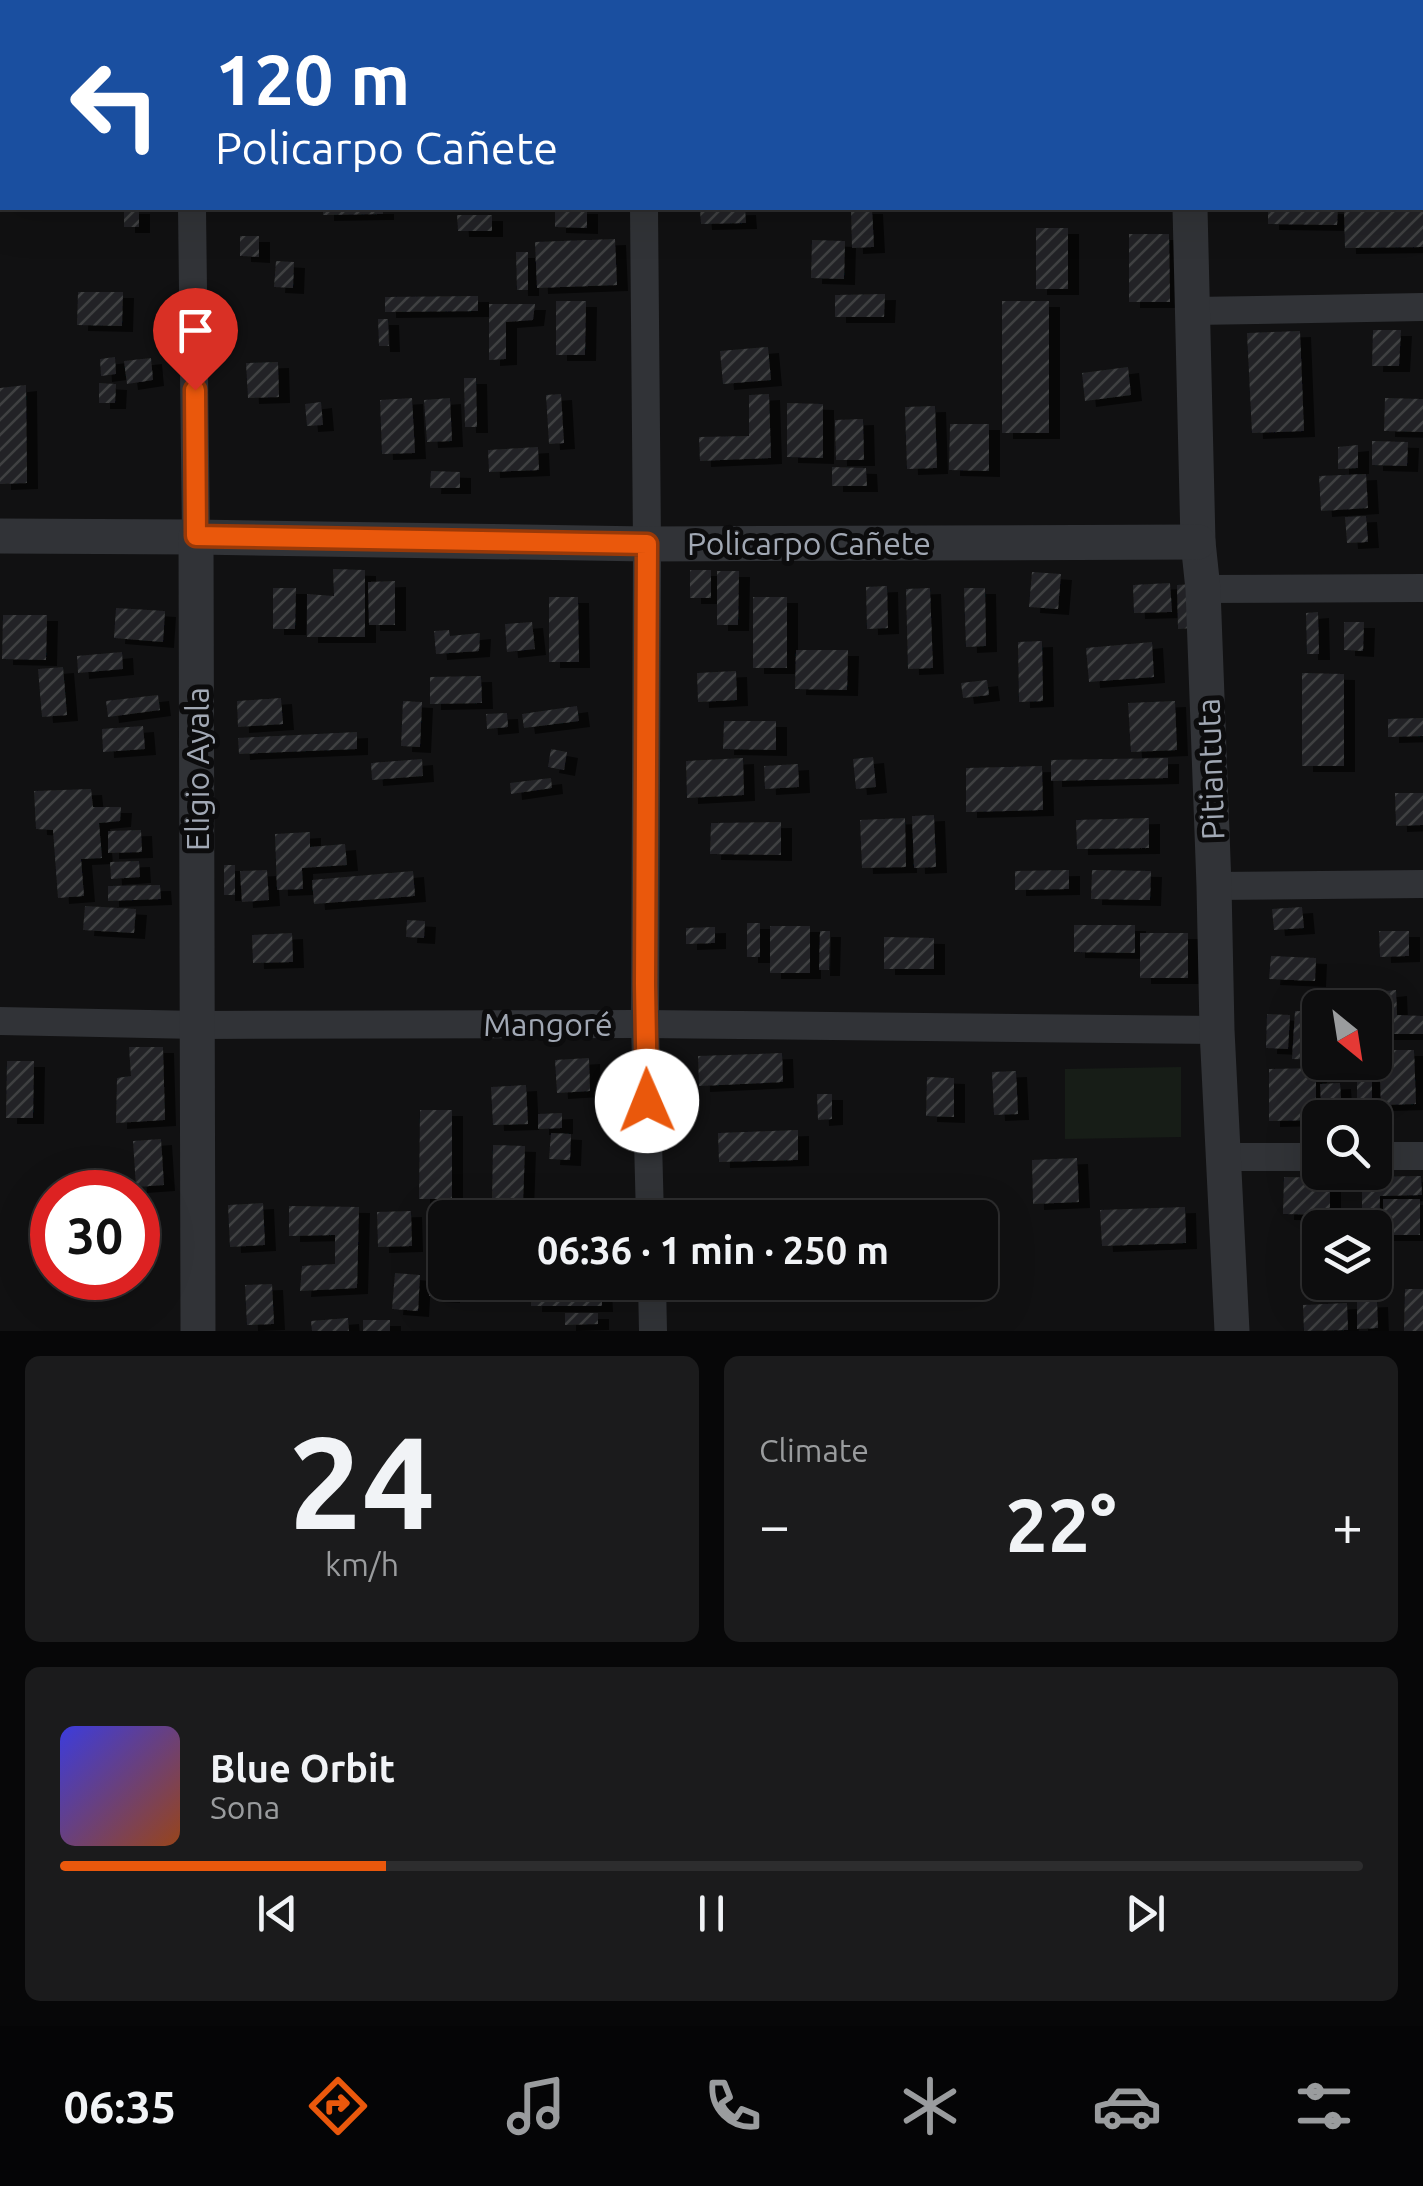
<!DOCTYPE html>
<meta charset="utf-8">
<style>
body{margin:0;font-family:Ubuntu,sans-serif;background:#1b1b1c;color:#f1f3f6;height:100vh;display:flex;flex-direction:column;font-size:38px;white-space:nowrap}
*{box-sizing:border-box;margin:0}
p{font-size:32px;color:#9a9c9e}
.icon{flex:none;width:55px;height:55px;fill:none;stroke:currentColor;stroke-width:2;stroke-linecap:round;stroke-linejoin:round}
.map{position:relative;height:1331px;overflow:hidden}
.drawer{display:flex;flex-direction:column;gap:25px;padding:25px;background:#070708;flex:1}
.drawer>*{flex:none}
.top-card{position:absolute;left:0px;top:0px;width:1425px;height:210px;box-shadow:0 10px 40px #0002,0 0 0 2px #2d2d2e;background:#1a4fa0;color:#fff;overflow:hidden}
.needle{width:65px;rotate:150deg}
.tools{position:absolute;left:1302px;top:990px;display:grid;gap:20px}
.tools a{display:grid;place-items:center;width:90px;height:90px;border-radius:15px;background:#0d0d0e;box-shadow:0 10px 40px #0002,0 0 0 2px #2d2d2e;font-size:50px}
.speed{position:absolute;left:30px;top:1170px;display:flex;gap:20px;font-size:50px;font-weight:700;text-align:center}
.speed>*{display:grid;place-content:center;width:130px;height:130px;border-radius:50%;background:#0d0d0e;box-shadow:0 10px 40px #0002,0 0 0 2px #2d2d2e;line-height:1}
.speed .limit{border:15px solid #d22;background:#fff;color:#111}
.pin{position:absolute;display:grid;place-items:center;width:85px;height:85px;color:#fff;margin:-102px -42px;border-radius:50% 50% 50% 0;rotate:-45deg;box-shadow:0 0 10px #0007}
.pin .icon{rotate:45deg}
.me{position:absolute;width:110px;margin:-55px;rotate:359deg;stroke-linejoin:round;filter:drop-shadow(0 0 8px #0008)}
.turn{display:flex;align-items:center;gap:35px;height:210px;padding:0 50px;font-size:45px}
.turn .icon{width:130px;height:130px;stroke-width:2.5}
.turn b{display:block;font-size:70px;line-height:85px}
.big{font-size:75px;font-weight:700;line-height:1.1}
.drawer .card{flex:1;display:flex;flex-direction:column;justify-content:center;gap:15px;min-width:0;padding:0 35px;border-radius:15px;background:#1b1b1c}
.drawer .dial{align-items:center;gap:0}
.dial b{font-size:130px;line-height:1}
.song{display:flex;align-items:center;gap:30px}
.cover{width:120px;height:120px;border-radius:15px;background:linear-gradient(135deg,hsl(240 70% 55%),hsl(20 70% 35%))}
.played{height:10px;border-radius:5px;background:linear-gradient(90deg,#ea580c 25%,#2d2d2e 25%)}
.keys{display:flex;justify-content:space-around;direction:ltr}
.heat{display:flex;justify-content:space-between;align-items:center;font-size:55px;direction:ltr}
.drawer .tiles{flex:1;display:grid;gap:25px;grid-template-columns:1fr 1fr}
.card:last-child{grid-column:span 2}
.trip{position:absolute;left:428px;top:1200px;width:570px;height:100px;border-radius:15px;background:#0d0d0e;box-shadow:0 10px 40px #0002,0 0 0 2px #2d2d2e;font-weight:700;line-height:100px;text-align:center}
.tabs{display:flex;height:160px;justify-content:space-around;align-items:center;background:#050506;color:#9a9c9e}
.tabs .icon{width:70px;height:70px}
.tabs .active{color:#ea580c}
.tabs b{font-size:45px;color:#f1f3f6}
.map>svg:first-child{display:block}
</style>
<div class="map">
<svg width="1423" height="1331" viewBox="0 0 1423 1331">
<defs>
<pattern id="building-hatch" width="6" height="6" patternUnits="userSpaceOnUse" patternTransform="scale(2.5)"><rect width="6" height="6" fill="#232426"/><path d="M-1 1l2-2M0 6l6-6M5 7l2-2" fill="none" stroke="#404143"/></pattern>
<filter id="shadow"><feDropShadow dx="11" dy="6" stdDeviation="0" flood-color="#0009"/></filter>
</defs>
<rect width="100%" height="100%" fill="#111112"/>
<polygon fill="#171d17" points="1181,1067 1181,1137 1065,1139 1065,1069"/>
<g fill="url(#building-hatch)" filter="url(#shadow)">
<rect x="124" y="208" width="15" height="19"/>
<polygon points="323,208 383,208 383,214 323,215"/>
<polygon points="555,208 587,208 587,228 555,227"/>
<polygon points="851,208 872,208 874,247 852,248"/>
<polygon points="1268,208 1338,208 1337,225 1268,224"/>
<polygon points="1344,208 1423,208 1423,247 1345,248"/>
<polygon points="745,209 746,223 701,224 700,210"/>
<polygon points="457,215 492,215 492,231 458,231"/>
<rect x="1036" y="228" width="32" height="61"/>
<polygon points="1129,234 1169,234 1170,302 1129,302"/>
<polygon points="240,236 259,236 259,257 240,256"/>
<polygon points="615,239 617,285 537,288 535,242"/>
<polygon points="812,240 845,241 844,279 811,278"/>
<polygon points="516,252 528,252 528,290 517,290"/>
<polygon points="276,261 294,262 293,288 274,287"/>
<polygon points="78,292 123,292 122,326 77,325"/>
<polygon points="885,294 884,317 835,317 835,295"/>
<polygon points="478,296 478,311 385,312 385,297"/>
<polygon points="556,301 586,301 585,355 556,355"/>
<rect x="1002" y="301" width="47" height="132"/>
<polygon points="489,304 535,304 533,320 506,322 506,359 489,360"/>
<polygon points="378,319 388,319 389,346 379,346"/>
<polygon points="1373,330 1401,330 1399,366 1372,366"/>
<polygon points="1300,331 1304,431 1252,433 1247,333"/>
<polygon points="768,347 771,380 723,384 720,351"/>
<polygon points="115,357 116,374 101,376 100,359"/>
<polygon points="151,358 153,380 127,384 124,361"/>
<polygon points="278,362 279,397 248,398 246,363"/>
<polygon points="1128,367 1131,395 1085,401 1082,373"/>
<polygon points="464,378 476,378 477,427 465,427"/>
<polygon points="99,383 116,384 115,403 99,403"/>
<polygon points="26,385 27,483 0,484 0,388"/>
<polygon points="561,394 564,443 549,444 546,395"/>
<polygon points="769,394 771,458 700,461 699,437 749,436 749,395"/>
<polygon points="412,398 415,453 382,454 380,400"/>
<polygon points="450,398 452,441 427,442 424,400"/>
<polygon points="1385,398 1423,399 1423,432 1384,431"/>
<polygon points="321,402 323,425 307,426 305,404"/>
<polygon points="787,403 823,404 823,458 787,457"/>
<polygon points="935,406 937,468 907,469 905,407"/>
<polygon points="863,419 864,460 836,460 835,420"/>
<polygon points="950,424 989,424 989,471 949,470"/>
<polygon points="1372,441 1408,442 1407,466 1372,465"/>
<polygon points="1358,445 1358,468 1338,469 1338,447"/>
<polygon points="538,447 539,470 489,472 488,450"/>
<polygon points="832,467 866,468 867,486 832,486"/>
<polygon points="431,471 460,472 460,488 430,488"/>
<polygon points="1366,474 1368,508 1321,511 1319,476"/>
<polygon points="1366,516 1368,542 1347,543 1345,517"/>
<polygon points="333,569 365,570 365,637 307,637 307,594 334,596"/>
<rect x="690" y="570" width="21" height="28"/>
<polygon points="717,571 739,571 738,625 717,625"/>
<polygon points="1032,572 1061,574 1058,609 1029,607"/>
<polygon points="395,581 395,625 369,625 368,582"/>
<polygon points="1170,583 1172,612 1134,613 1133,585"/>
<polygon points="1192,584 1193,628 1178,629 1177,585"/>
<polygon points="887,586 888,628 867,629 866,587"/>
<polygon points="273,588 296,588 295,629 273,629"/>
<polygon points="930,588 933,668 908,669 906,589"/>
<polygon points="964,588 985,588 986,646 966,647"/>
<polygon points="549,597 578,597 579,662 549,662"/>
<rect x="753" y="597" width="34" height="71"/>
<polygon points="116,608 165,611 163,642 114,638"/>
<polygon points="1318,612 1319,654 1307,654 1306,613"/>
<polygon points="3,615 47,615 46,660 2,659"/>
<polygon points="532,622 535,649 507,652 505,624"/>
<polygon points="1344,622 1364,622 1363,651 1344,650"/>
<polygon points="449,630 450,636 480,633 479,651 436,654 434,631"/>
<polygon points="1042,641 1043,701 1019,702 1018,642"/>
<polygon points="1152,642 1154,677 1089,682 1086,648"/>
<polygon points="796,650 848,650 847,690 795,689"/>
<polygon points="122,652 123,669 78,673 77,656"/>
<polygon points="63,667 67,715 42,717 38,669"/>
<polygon points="736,671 737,700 698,702 697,673"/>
<polygon points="1302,673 1344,674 1344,766 1302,766"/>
<polygon points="481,676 482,703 430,704 430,677"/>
<polygon points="987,680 989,695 963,698 961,683"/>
<polygon points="158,695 160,710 108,717 106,701"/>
<polygon points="281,698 283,724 238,727 237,701"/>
<polygon points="403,701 422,702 420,747 401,746"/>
<polygon points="1175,701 1177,750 1131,752 1128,703"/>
<polygon points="577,706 579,721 524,728 522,714"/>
<polygon points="507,713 508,727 487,729 486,714"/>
<polygon points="1423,718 1423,736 1388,737 1388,719"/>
<polygon points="724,721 776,721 776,750 723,749"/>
<polygon points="143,726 145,749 103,752 102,729"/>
<polygon points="357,732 357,749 239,754 238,738"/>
<polygon points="551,749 567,752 564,770 548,767"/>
<polygon points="873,757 876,787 856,789 853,759"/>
<polygon points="743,758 744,795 687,798 686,761"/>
<polygon points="1168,758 1168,778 1051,781 1051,760"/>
<polygon points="422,759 423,776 372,780 371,763"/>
<polygon points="798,764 799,787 765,789 764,766"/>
<polygon points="1042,766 1043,810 966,812 966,768"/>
<polygon points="551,778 552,788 511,794 510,783"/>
<polygon points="91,789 93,807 121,807 120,821 99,823 102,858 81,859 84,896 58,898 53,830 36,829 34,791"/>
<polygon points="1395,793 1423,793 1423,825 1396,826"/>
<polygon points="934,815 936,867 914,868 912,816"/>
<polygon points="905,818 906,867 862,868 860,820"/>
<polygon points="1149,818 1149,848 1077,849 1076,820"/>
<polygon points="781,822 781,855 710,854 711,823"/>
<polygon points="141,830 142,852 108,853 108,831"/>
<polygon points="310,832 310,847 345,844 347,865 302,868 303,889 277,890 275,834"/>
<polygon points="139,861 140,877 111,879 110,862"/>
<rect x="224" y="865" width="11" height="30"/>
<polygon points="267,870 269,900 242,902 240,871"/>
<polygon points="1069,870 1069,889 1015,890 1015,871"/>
<polygon points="1092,870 1151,871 1150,900 1091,899"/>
<polygon points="413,871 415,896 314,904 312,880"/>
<polygon points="160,885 161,899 108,901 108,886"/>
<polygon points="85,906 136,909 134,933 83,930"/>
<polygon points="1302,907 1304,928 1274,930 1272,909"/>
<polygon points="407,920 425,921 424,938 406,937"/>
<rect x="747" y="923" width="13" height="34"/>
<polygon points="1074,925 1135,925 1135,953 1074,952"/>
<rect x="770" y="926" width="40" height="47"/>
<polygon points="715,927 715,943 686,944 686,928"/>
<polygon points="820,931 830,931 829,970 819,970"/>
<polygon points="1379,931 1409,931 1409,956 1380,957"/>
<polygon points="292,933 293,962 253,963 252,935"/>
<rect x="1140" y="933" width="48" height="45"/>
<polygon points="884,937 934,938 934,969 884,969"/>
<polygon points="1271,956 1316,958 1315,981 1269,979"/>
<polygon points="1396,990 1397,1015 1423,1016 1423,1034 1377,1034 1377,992"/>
<rect x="1351" y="992" width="20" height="16"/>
<polygon points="1295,1011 1320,1012 1320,1060 1292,1059"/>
<polygon points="1267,1014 1290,1015 1288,1049 1266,1048"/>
<polygon points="129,1047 163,1047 165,1120 116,1123 117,1078 131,1076"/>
<polygon points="1379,1050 1414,1050 1416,1104 1381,1105"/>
<polygon points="782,1053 783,1082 699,1086 698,1056"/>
<polygon points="589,1058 590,1091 557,1093 555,1060"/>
<polygon points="7,1061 34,1061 33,1118 6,1118"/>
<polygon points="1316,1068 1316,1120 1269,1121 1269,1069"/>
<polygon points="1016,1071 1018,1114 994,1115 992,1072"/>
<rect x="1357" y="1076" width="15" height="39"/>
<polygon points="927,1077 954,1078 954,1117 926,1116"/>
<polygon points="1340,1083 1341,1099 1321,1100 1320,1084"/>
<polygon points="526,1085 528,1124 493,1125 491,1087"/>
<polygon points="817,1094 832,1094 832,1119 818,1120"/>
<polygon points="420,1110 452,1110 452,1199 419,1199"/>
<polygon points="562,1113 562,1128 538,1129 538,1114"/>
<polygon points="798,1130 798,1160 719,1162 718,1133"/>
<polygon points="551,1133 571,1134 570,1160 549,1159"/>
<polygon points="161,1139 164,1185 136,1187 133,1141"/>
<polygon points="493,1145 525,1146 523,1204 492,1203"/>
<polygon points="1077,1158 1079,1202 1033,1204 1032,1160"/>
<polygon points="1421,1176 1422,1195 1380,1196 1379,1239 1375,1238 1375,1228 1362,1228 1362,1177"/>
<polygon points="1284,1177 1330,1178 1330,1215 1283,1214"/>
<rect x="1383" y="1199" width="37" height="36"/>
<polygon points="263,1203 265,1245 230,1247 228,1205"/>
<polygon points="289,1206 359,1207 357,1288 300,1291 302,1266 335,1264 335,1235 289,1236"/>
<polygon points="1185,1207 1186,1243 1102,1246 1100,1210"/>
<polygon points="411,1211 412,1246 378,1247 377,1212"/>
<polygon points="792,1211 792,1218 744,1218 743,1214"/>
<polygon points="395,1273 420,1275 418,1311 392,1309"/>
<polygon points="430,1273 445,1274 445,1282 450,1282 449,1297 429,1296"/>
<polygon points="532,1282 601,1282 602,1306 531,1306"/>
<polygon points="272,1284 274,1324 247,1325 245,1285"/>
<polygon points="1405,1289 1423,1289 1423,1331 1404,1331"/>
<polygon points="1377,1301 1378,1328 1357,1329 1357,1302"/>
<polygon points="1347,1303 1348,1330 1304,1331 1303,1305"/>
<polygon points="565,1313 598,1313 598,1324 565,1325"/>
<polygon points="348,1318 349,1331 312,1331 311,1321"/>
<rect x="363" y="1320" width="27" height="11"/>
</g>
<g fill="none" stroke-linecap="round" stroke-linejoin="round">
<polyline stroke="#313337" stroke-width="14" points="1039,2 1039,0"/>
<g stroke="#313337" stroke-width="28">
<polyline points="492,0 493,2"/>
<polyline points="0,17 2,17"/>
<polyline points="192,208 196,537"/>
<polyline points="644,208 647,544 645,1024 650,1218"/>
<polyline points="1194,311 1423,307"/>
<polyline points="1203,589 1423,588"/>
<polyline points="1214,886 1423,884"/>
<polyline points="0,1021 198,1025 645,1024 1217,1030"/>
<polyline points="1375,1156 1423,1156"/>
<polyline points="1224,1157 1320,1157"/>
<polyline points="652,1282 653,1331"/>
</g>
<g stroke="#313337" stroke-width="35">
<polyline points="1185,2 1185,0"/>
<polyline points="1190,208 1198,542 1203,589 1214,886 1217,1030 1232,1331"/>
<polyline points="0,536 196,537 647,544 1198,542"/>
<polyline points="196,537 198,1331"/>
</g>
</g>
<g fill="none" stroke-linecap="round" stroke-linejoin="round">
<g stroke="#983908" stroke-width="25">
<polyline id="route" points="195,390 196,536 647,544 645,984 647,1101"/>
</g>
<use href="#route" stroke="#ea580c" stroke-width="18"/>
</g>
<g text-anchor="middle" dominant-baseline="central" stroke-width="10" stroke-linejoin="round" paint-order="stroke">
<g font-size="32" fill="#a1a8b4" stroke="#0c0c0d">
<text x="809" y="543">Policarpo Cañete</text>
<text transform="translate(197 769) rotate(-90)">Eligio Ayala</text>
<text transform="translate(1210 769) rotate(-92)">Pitiantuta</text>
<text x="548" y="1024">Mangoré</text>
</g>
</g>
</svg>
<div class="tools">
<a><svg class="needle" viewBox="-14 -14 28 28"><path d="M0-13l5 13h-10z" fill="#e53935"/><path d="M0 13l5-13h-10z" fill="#9a9c9e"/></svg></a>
<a><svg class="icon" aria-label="search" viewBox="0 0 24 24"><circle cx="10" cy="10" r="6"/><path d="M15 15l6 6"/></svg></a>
<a><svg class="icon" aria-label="layers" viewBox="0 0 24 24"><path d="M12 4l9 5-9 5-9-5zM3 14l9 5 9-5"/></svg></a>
</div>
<div class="speed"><div class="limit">30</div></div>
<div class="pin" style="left:195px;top:390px;background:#d93025"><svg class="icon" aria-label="arrive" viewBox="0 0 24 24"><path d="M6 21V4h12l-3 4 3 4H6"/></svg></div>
<svg class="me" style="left:647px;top:1101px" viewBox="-20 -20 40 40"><circle r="19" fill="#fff"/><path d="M0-13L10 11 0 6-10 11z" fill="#ea580c"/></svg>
<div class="trip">06:36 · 1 min · 250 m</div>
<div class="top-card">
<div class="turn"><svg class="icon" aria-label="left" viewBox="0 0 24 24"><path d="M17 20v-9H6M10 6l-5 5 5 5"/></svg><div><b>120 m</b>Policarpo Cañete</div></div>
</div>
</div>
<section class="drawer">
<div class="tiles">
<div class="card dial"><b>24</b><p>km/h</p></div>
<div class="card"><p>Climate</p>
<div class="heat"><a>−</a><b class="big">22°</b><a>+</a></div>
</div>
<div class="card">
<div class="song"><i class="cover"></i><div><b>Blue Orbit</b><p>Sona</p></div></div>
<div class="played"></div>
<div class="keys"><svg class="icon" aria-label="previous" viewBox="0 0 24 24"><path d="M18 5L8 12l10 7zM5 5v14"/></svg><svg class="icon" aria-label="pause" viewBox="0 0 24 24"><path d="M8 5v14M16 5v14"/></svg><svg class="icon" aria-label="next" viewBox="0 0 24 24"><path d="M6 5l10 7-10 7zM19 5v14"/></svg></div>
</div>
</div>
</section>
<nav class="tabs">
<b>06:35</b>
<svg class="icon active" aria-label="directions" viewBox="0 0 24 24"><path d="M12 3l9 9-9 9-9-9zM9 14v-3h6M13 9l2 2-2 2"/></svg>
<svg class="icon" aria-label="music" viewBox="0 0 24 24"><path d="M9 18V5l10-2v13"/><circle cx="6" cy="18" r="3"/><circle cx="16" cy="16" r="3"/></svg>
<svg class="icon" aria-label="phone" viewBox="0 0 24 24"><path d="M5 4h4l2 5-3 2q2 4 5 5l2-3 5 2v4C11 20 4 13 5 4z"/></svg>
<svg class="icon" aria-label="climate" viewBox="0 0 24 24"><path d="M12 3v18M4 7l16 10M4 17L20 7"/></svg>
<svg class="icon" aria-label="car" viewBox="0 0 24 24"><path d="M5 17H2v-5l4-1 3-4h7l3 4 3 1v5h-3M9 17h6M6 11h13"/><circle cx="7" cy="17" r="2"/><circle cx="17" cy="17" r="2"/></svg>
<svg class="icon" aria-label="filters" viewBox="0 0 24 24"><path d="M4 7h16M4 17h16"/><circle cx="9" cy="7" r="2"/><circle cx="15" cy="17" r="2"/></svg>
</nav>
